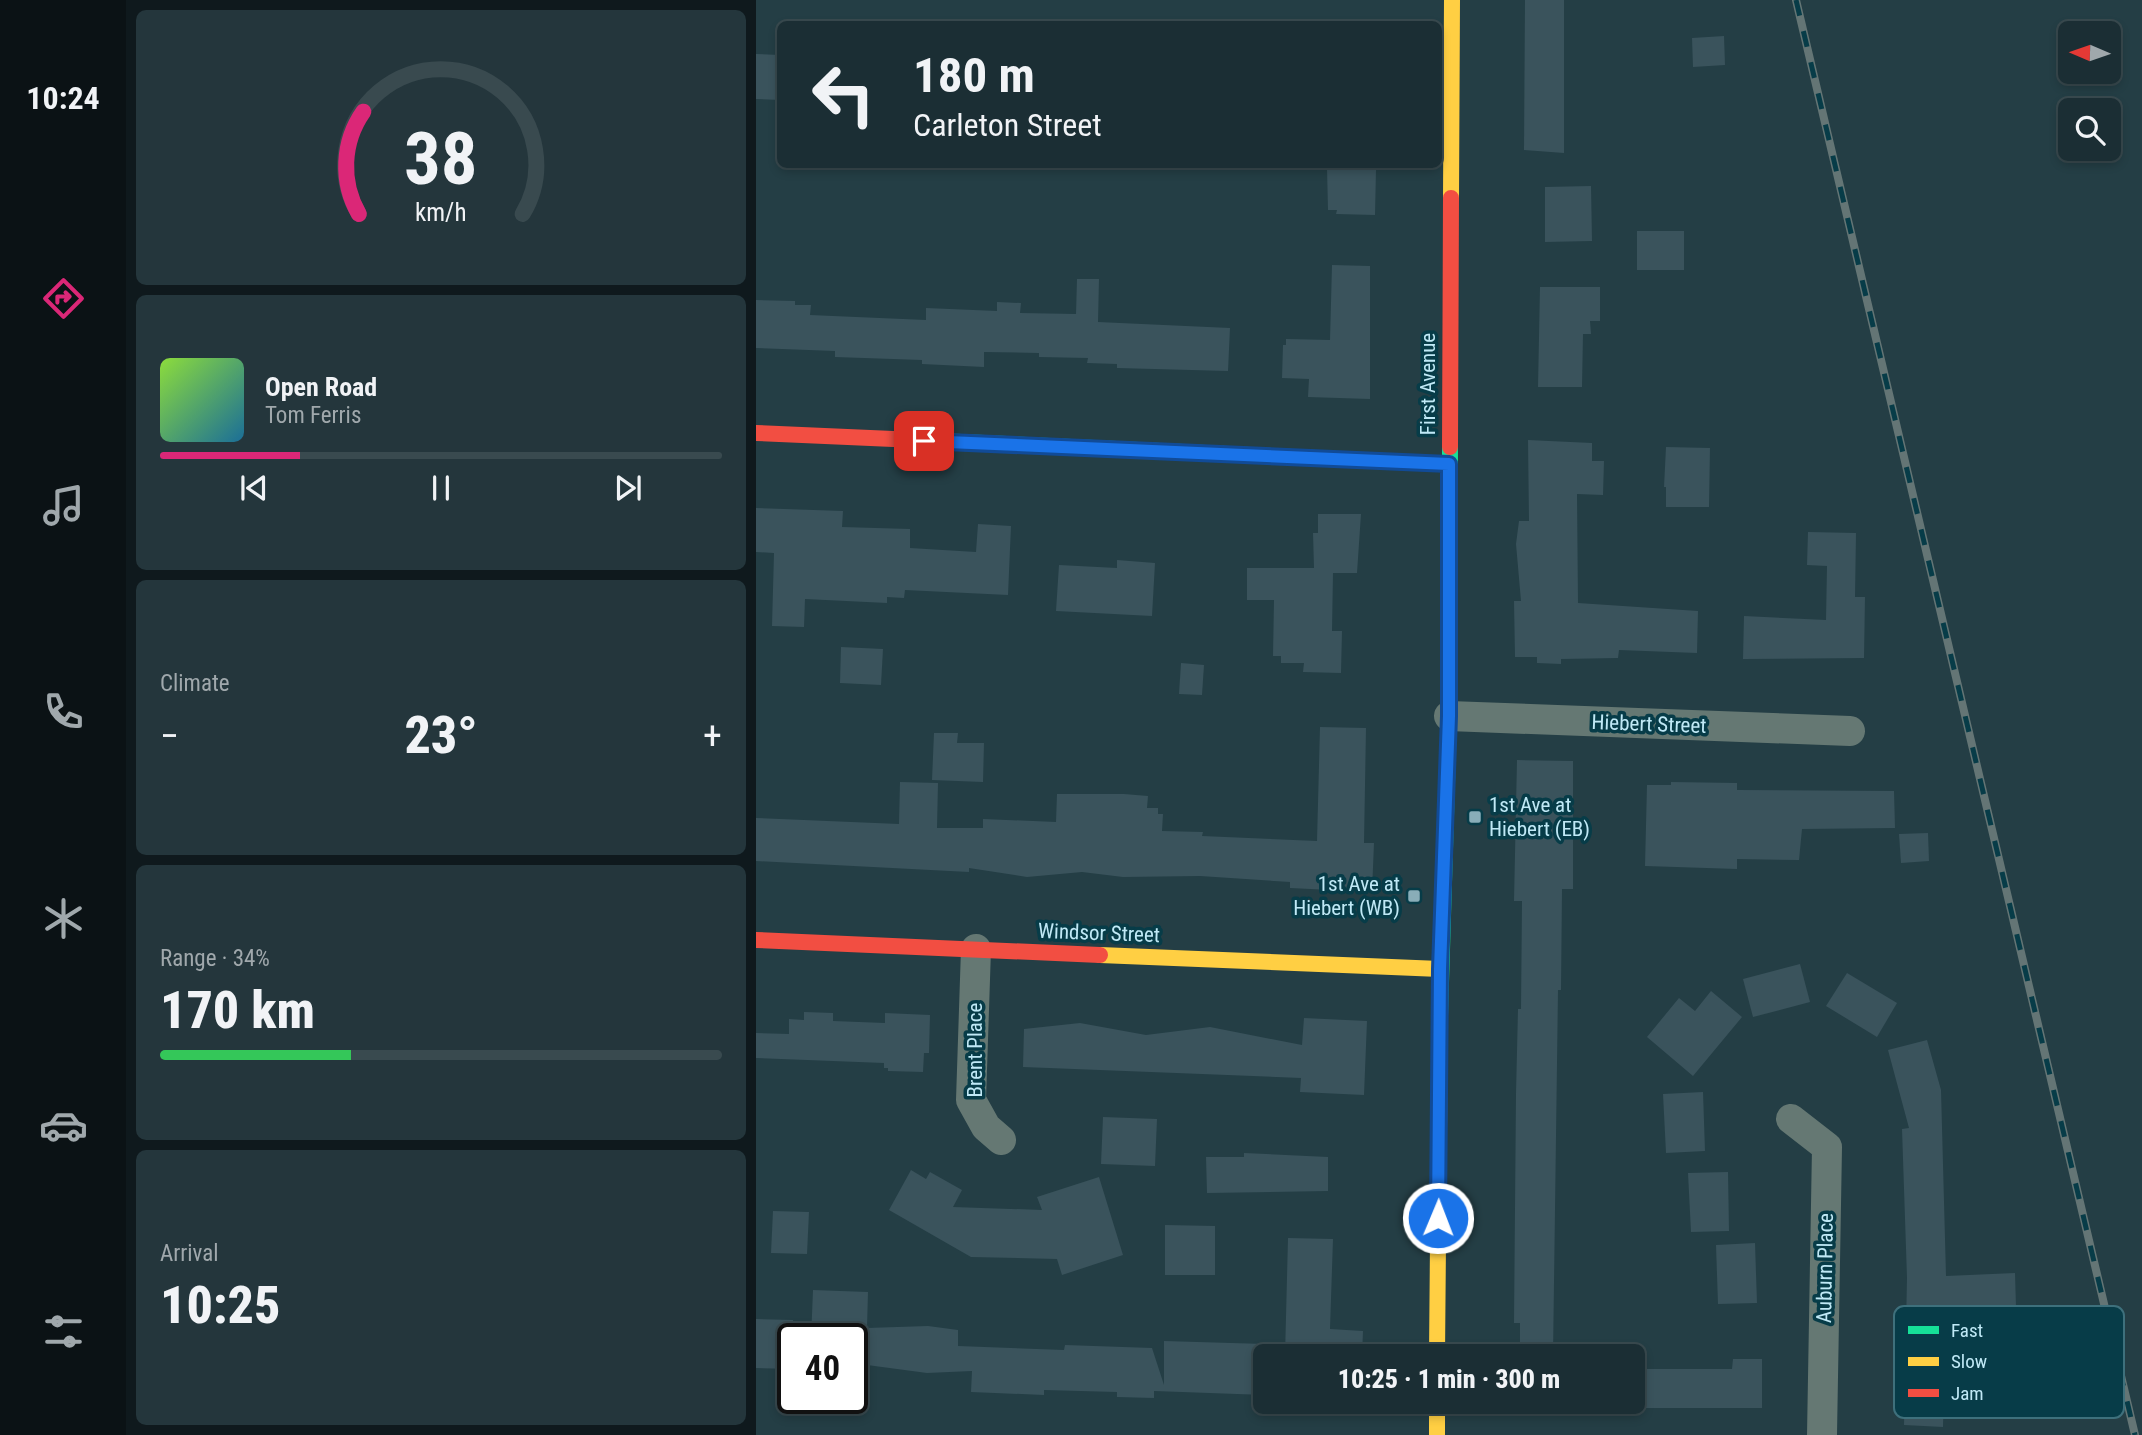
<!DOCTYPE html>
<meta charset="utf-8">
<style>
body{margin:0;font-family:"Roboto Condensed",sans-serif;background:#24363c;color:#f1f3f6;height:100vh;display:flex;flex-direction:column;font-size:26px;white-space:nowrap}
*{box-sizing:border-box;margin:0}
p{font-size:23px;color:#a0a8ac}
.icon{flex:none;width:38px;height:38px;fill:none;stroke:currentColor;stroke-width:2;stroke-linecap:round;stroke-linejoin:round}
.map{position:relative;flex:1;overflow:hidden}
.panel{display:flex;flex-direction:column;gap:10px;padding:10px;background:#0f191d;width:630px}
.panel>*{flex:none}
.hud{position:absolute;left:21px;top:21px;width:665px;height:147px;border-radius:10px;box-shadow:0 4px 10px #0003,0 0 0 2px #394a4f;background:#1b2e34;color:#f1f3f6;overflow:hidden}
.needle{width:46px;rotate:272deg}
.buttons{position:absolute;left:1302px;top:21px;display:grid;gap:14px}
.buttons a{display:grid;place-items:center;width:63px;height:63px;border-radius:10px;background:#1b2e34;box-shadow:0 4px 10px #0003,0 0 0 2px #394a4f;font-size:35px}
.speed{position:absolute;left:21px;top:1323px;display:flex;gap:14px;font-size:35px;font-weight:700;text-align:center}
.speed>*{display:grid;place-content:center;width:91px;height:91px;border-radius:50%;background:#1b2e34;box-shadow:0 4px 10px #0003,0 0 0 2px #394a4f;line-height:1}
.speed .limit{border:4px solid #111;border-radius:10px;background:#fff;color:#111}
.pin{position:absolute;display:grid;place-items:center;width:60px;height:60px;color:#fff;margin:-30px;border-radius:14px;box-shadow:0 4px 10px #0006}
.me{position:absolute;width:77px;margin:-38px;rotate:1deg;stroke-linejoin:round;filter:drop-shadow(0 0 5px #0008)}
.turn{display:flex;align-items:center;gap:24px;height:147px;padding:0 21px;font-size:32px}
.turn .icon{width:91px;height:91px;stroke-width:2.5}
.turn b{display:block;font-size:49px;line-height:60px}
.big{font-size:52px;font-weight:800;line-height:1.1}
.panel .tile{flex:1;display:flex;flex-direction:column;justify-content:center;gap:10px;min-width:0;padding:0 24px;border-radius:10px;background:#24363c}
.panel .dial{align-items:center;gap:0}
.dial svg{height:182px;overflow:visible;fill:none;stroke:#394a4f;stroke-width:7;stroke-linecap:round;text-anchor:middle}
.dial text{fill:#f1f3f6;stroke:none}
.song{display:flex;align-items:center;gap:21px}
.cover{width:84px;height:84px;border-radius:10px;background:linear-gradient(135deg,hsl(90 70% 55%),hsl(200 70% 35%))}
.played{height:7px;border-radius:4px;background:linear-gradient(90deg,#db2777 25%,#394a4f 25%)}
.keys{display:flex;justify-content:space-around;direction:ltr}
.heat{display:flex;justify-content:space-between;align-items:center;font-size:38px;direction:ltr}
.charge{height:10px;border-radius:5px;background:linear-gradient(90deg,#34c759 34%,#394a4f 0)}
.trip{position:absolute;left:497px;top:1344px;width:392px;height:70px;border-radius:10px;background:#1b2e34;box-shadow:0 4px 10px #0003,0 0 0 2px #394a4f;font-weight:800;line-height:70px;text-align:center}
main{display:flex;flex:1;min-height:0}
.menu{display:flex;flex-direction:column;width:126px;justify-content:space-around;align-items:center;background:#0b1215;color:#a0a8ac}
.menu .icon{width:49px;height:49px}
.menu .current{color:#db2777}
.menu b{font-size:32px;color:#f1f3f6}
.map>svg:first-child{display:block}
</style>
<main>
<nav class="menu">
<b>10:24</b>
<svg class="icon current" aria-label="directions" viewBox="0 0 24 24"><path d="M12 3l9 9-9 9-9-9zM9 14v-3h6M13 9l2 2-2 2"/></svg>
<svg class="icon" aria-label="music" viewBox="0 0 24 24"><path d="M9 18V5l10-2v13"/><circle cx="6" cy="18" r="3"/><circle cx="16" cy="16" r="3"/></svg>
<svg class="icon" aria-label="phone" viewBox="0 0 24 24"><path d="M5 4h4l2 5-3 2q2 4 5 5l2-3 5 2v4C11 20 4 13 5 4z"/></svg>
<svg class="icon" aria-label="climate" viewBox="0 0 24 24"><path d="M12 3v18M4 7l16 10M4 17L20 7"/></svg>
<svg class="icon" aria-label="car" viewBox="0 0 24 24"><path d="M5 17H2v-5l4-1 3-4h7l3 4 3 1v5h-3M9 17h6M6 11h13"/><circle cx="7" cy="17" r="2"/><circle cx="17" cy="17" r="2"/></svg>
<svg class="icon" aria-label="filters" viewBox="0 0 24 24"><path d="M4 7h16M4 17h16"/><circle cx="9" cy="7" r="2"/><circle cx="15" cy="17" r="2"/></svg>
</nav>
<section class="panel">
<div class="tile dial"><svg viewBox="0 0 100 80">
<path d="M14 69A42 42 0 1 1 86 69"/>
<path d="M14 69A42 42 0 0 1 16 24" stroke="#db2777"/>
<text x="50" y="56" font-size="32" font-weight="700">38</text>
<text x="50" y="72" font-size="11">km/h</text>
</svg></div>
<div class="tile">
<div class="song"><i class="cover"></i><div><b>Open Road</b><p>Tom Ferris</p></div></div>
<div class="played"></div>
<div class="keys"><svg class="icon" aria-label="previous" viewBox="0 0 24 24"><path d="M18 5L8 12l10 7zM5 5v14"/></svg><svg class="icon" aria-label="pause" viewBox="0 0 24 24"><path d="M8 5v14M16 5v14"/></svg><svg class="icon" aria-label="next" viewBox="0 0 24 24"><path d="M6 5l10 7-10 7zM19 5v14"/></svg></div>
</div>
<div class="tile"><p>Climate</p>
<div class="heat"><a>−</a><b class="big">23°</b><a>+</a></div>
</div>
<div class="tile"><p>Range · 34%</p><b class="big">170 km</b><div class="charge"></div></div>
<div class="tile"><p>Arrival</p><b class="big">10:25</b></div>
</section>
<div class="map">
<svg width="1386" height="1435" viewBox="0 0 1386 1435">
<rect width="100%" height="100%" fill="#243e45"/>
<g fill="#3a535c">
<polygon points="769,0 808,0 808,153 768,150"/>
<polygon points="968,36 969,65 937,67 936,38"/>
<polygon points="0,54 24,55 24,100 0,99"/>
<polygon points="571,168 620,170 619,215 580,214 581,210 572,210"/>
<polygon points="835,186 836,241 789,242 789,187"/>
<rect x="881" y="231" width="47" height="39"/>
<polygon points="576,265 614,266 614,399 552,397 553,379 526,378 527,345 530,345 530,339 574,340"/>
<polygon points="321,279 343,279 342,322 474,328 472,371 361,368 361,364 331,363 332,358 283,357 283,353 228,352 228,367 166,364 166,360 79,357 79,351 0,348 0,300 39,301 39,305 55,305 54,315 170,320 170,308 241,311 241,302 265,303 264,313 320,314"/>
<polygon points="784,287 844,287 844,321 834,321 835,334 827,334 826,387 782,387"/>
<polygon points="772,440 836,443 836,461 848,461 847,495 821,494 822,603 942,611 941,653 863,650 862,658 805,659 805,664 781,663 781,657 759,657 758,601 765,601 760,544 763,521 773,521"/>
<polygon points="910,447 954,448 953,507 910,507 910,487 908,487"/>
<polygon points="0,508 87,511 86,527 154,529 154,548 220,552 222,524 255,526 252,595 149,590 148,598 131,597 131,603 49,599 48,627 16,626 18,553 0,552"/>
<polygon points="562,514 605,514 601,573 577,573 576,631 586,631 585,673 547,672 548,663 525,663 525,656 517,656 518,600 491,600 491,568 558,568 557,533 562,533"/>
<polygon points="1052,532 1100,533 1099,597 1109,597 1108,658 987,659 988,616 1070,620 1071,566 1051,565"/>
<polygon points="361,560 399,563 396,616 300,611 303,565 361,568"/>
<polygon points="85,647 127,649 125,685 84,683"/>
<polygon points="425,663 448,665 446,695 423,694"/>
<polygon points="564,727 610,728 608,843 618,843 616,892 534,888 534,882 444,876 367,877 326,872 271,877 213,868 213,872 0,861 0,818 143,824 144,782 182,783 181,828 227,828 227,819 300,822 301,794 368,794 392,796 391,808 402,808 402,814 407,814 406,831 447,832 446,836 561,841"/>
<polygon points="178,733 202,733 201,743 228,743 227,782 176,780"/>
<polygon points="761,760 817,761 817,889 806,889 805,990 802,990 797,1356 764,1356 764,1323 758,1323 760,1094 762,1009 765,1009 766,901 758,901"/>
<polygon points="915,782 981,783 981,790 1138,791 1139,828 1046,829 1043,860 981,859 981,869 889,866 891,785 915,785"/>
<polygon points="1172,833 1173,861 1145,863 1143,834"/>
<polygon points="1044,964 1054,1002 997,1017 987,979"/>
<polygon points="1091,973 1141,1003 1121,1037 1070,1006"/>
<polygon points="955,991 986,1017 937,1076 891,1037 923,998 939,1011"/>
<polygon points="48,1012 77,1013 77,1021 129,1023 129,1013 174,1015 173,1053 168,1053 167,1072 132,1071 132,1068 128,1068 128,1063 0,1058 0,1033 33,1034 33,1019 48,1020"/>
<polygon points="548,1018 611,1021 608,1095 544,1092 545,1078 267,1067 268,1029 324,1023 390,1035 454,1027 546,1045"/>
<polygon points="1171,1040 1185,1090 1190,1276 1259,1273 1260,1307 1190,1310 1187,1427 1148,1425 1151,1278 1146,1129 1153,1128 1132,1050"/>
<polygon points="947,1092 949,1151 910,1153 907,1094"/>
<polygon points="347,1117 401,1119 399,1166 345,1164"/>
<polygon points="488,1153 572,1157 572,1191 451,1193 450,1157 488,1157"/>
<polygon points="155,1170 170,1179 174,1172 206,1190 197,1207 286,1210 281,1197 343,1177 367,1255 306,1275 301,1259 215,1257 133,1210"/>
<polygon points="972,1172 973,1231 935,1232 932,1173"/>
<polygon points="17,1211 53,1212 51,1254 15,1253"/>
<polygon points="409,1225 459,1226 459,1275 409,1275"/>
<polygon points="532,1238 577,1239 574,1329 607,1331 606,1356 529,1356"/>
<polygon points="999,1243 1001,1303 962,1304 960,1245"/>
<polygon points="57,1290 112,1292 111,1328 172,1326 202,1330 202,1346 308,1350 309,1345 396,1348 408,1385 408,1341 509,1344 509,1395 398,1391 398,1398 361,1397 361,1392 288,1390 288,1395 215,1392 216,1371 171,1373 96,1363 96,1339 55,1339"/>
<polygon points="0,1319 37,1320 37,1369 0,1368"/>
<polygon points="977,1359 1006,1359 1006,1408 877,1408 877,1369 976,1369"/>
</g>
<g fill="none" stroke-linecap="round" stroke-linejoin="round">
<g stroke="#657873" stroke-width="30">
<polyline points="693,716 1094,731"/>
<polyline points="220,949 215,1100 230,1127 245,1140"/>
<polyline points="1035,1119 1071,1147 1066,1435"/>
</g>
<g stroke="#16e098" stroke-width="16">
<polyline points="160,440 693,464"/>
<polyline points="684,1016 693,716 694,447"/>
</g>
<g stroke="#ffcf43" stroke-width="16">
<polyline points="695,198 696,0"/>
<polyline points="344,955 684,969"/>
<polyline points="681,1356 684,1016"/>
<polyline points="681,1402 681,1435"/>
</g>
<g stroke="#f24e42" stroke-width="16">
<polyline points="0,433 160,440"/>
<polyline points="694,447 695,198"/>
<polyline points="0,940 344,955"/>
</g>
<g stroke="#647575" stroke-width="8">
<polyline id="rail" points="1040,0 1379,1435"/>
</g>
<use href="#rail" stroke="#073c48" stroke-width="5" stroke-dasharray="16" stroke-linecap="butt"/>
</g>
<g fill="none" stroke-linecap="round" stroke-linejoin="round">
<g stroke="#114b97" stroke-width="18">
<polyline id="route" points="168,441 693,464 693,716 684,969 682,1218"/>
</g>
<use href="#route" stroke="#1a73e8" stroke-width="12"/>
</g>
<g fill="#89adb8" stroke="#073c48" stroke-width="2.5">
<rect x="712" y="810" width="14" height="14" rx="3.5"/>
<rect x="651" y="889" width="14" height="14" rx="3.5"/>
</g>
<g text-anchor="middle" dominant-baseline="central" stroke-width="7" stroke-linejoin="round" paint-order="stroke">
<g font-size="21" fill="#c0e9f6" stroke="#073c48">
<text transform="translate(672 384) rotate(-90)">First Avenue</text>
<text transform="translate(893 724) rotate(2)">Hiebert Street</text>
<text transform="translate(343 933) rotate(2)">Windsor Street</text>
<text transform="translate(219 1050) rotate(-90)">Brent Place</text>
<text transform="translate(1069 1268) rotate(-89)">Auburn Place</text>
</g>
<g font-size="21" fill="#c0e9f6" stroke="#073c48" text-anchor="start">
<text x="733" y="805">1st Ave at<tspan x="733" dy="24">Hiebert (EB)</tspan></text>
<text x="644" y="884" text-anchor="end">1st Ave at<tspan x="644" dy="24">Hiebert (WB)</tspan></text>
</g>
</g>
<rect x="1138" y="1306" width="230" height="112" rx="10" fill="#073c48" stroke="#3e707c" stroke-width="2"/>
<rect x="1152" y="1326" width="31" height="8" fill="#16e098"/>
<rect x="1152" y="1357" width="31" height="9" fill="#ffcf43"/>
<rect x="1152" y="1389" width="31" height="8" fill="#f24e42"/>
<g font-size="19" fill="#c0e9f6">
<text x="1195" y="1337">Fast</text>
<text x="1195" y="1368">Slow</text>
<text x="1195" y="1400">Jam</text>
</g>
</svg>
<div class="buttons">
<a><svg class="needle" viewBox="-14 -14 28 28"><path d="M0-13l5 13h-10z" fill="#e53935"/><path d="M0 13l5-13h-10z" fill="#a0a8ac"/></svg></a>
<a><svg class="icon" aria-label="search" viewBox="0 0 24 24"><circle cx="10" cy="10" r="6"/><path d="M15 15l6 6"/></svg></a>
</div>
<div class="speed"><div class="limit">40</div></div>
<div class="pin" style="left:168px;top:441px;background:#d93025"><svg class="icon" aria-label="arrive" viewBox="0 0 24 24"><path d="M6 21V4h12l-3 4 3 4H6"/></svg></div>
<svg class="me" style="left:682px;top:1218px" viewBox="-20 -20 40 40"><circle r="17" fill="#1a73e8" stroke="#fff" stroke-width="3"/><path d="M0-11L8 9 0 5-8 9z" fill="#fff"/></svg>
<div class="trip">10:25 · 1 min · 300 m</div>
<div class="hud">
<div class="turn"><svg class="icon" aria-label="left" viewBox="0 0 24 24"><path d="M17 20v-9H6M10 6l-5 5 5 5"/></svg><div><b>180 m</b>Carleton Street</div></div>
</div>
</div>
</main>
